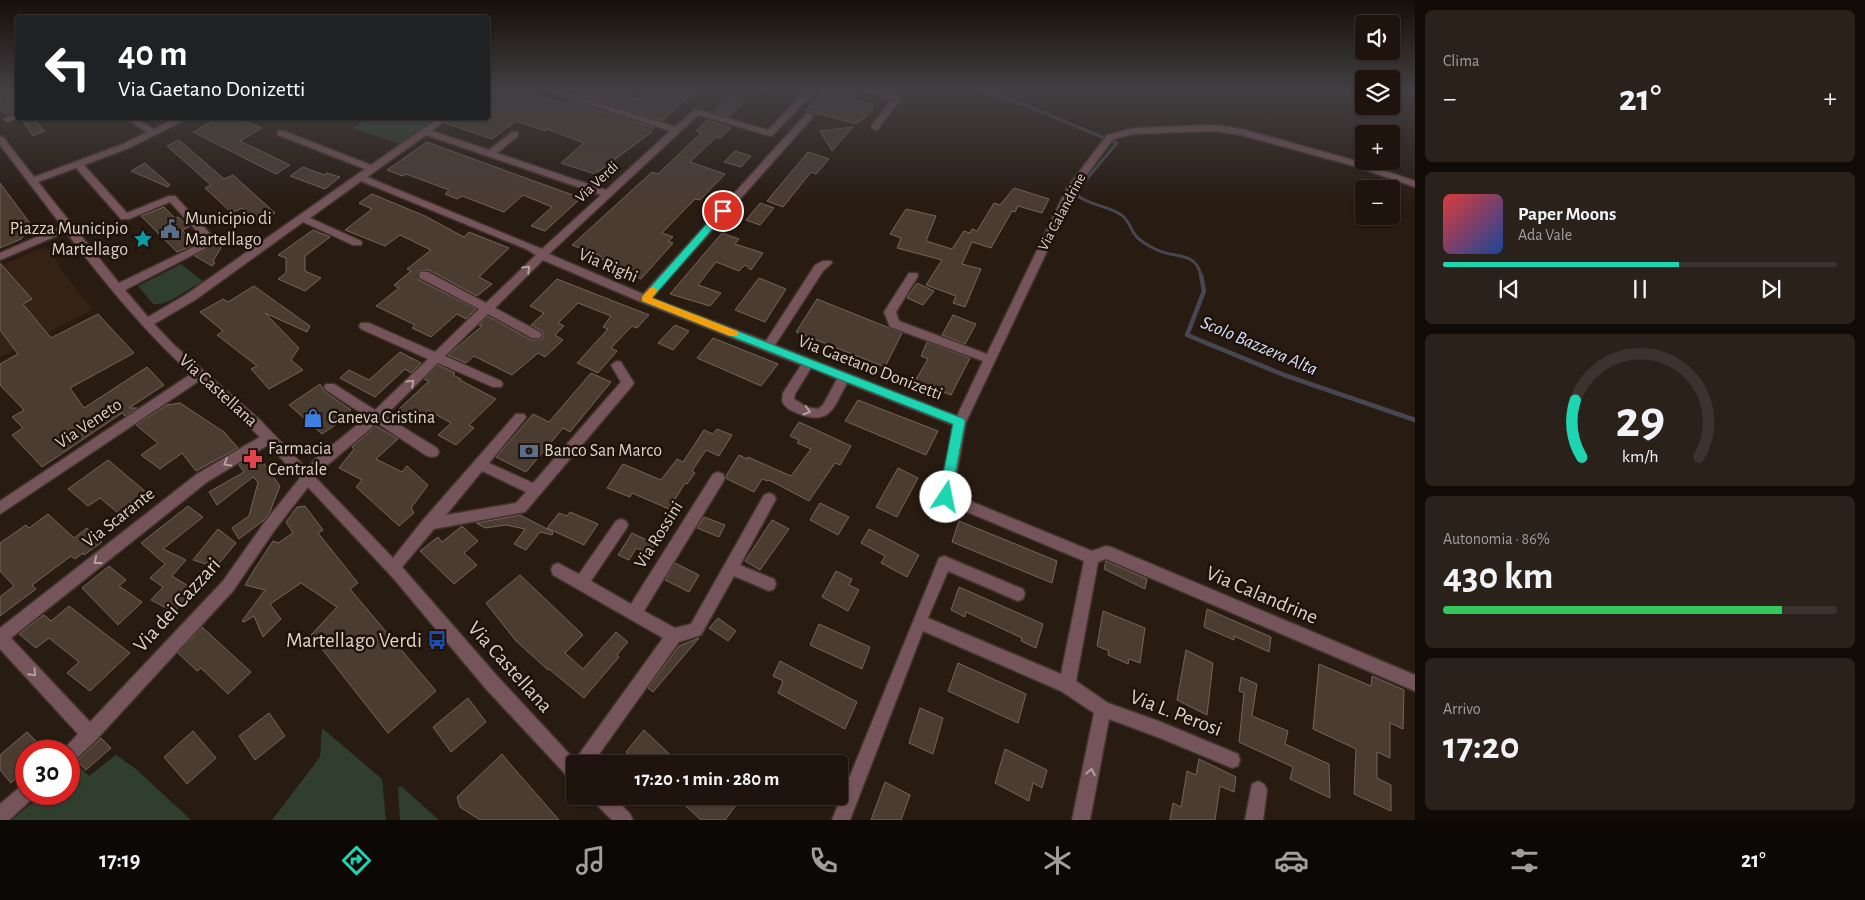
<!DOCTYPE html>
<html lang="it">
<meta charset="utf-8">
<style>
body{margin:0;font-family:"Alegreya Sans",sans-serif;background:#2b211b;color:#f1f3f6;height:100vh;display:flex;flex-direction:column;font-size:19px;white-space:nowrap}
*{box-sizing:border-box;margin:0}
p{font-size:16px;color:#a19e9d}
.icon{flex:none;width:28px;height:28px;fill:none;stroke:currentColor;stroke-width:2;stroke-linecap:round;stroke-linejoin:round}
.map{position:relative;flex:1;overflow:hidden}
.panel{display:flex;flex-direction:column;gap:10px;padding:10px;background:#100b07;width:450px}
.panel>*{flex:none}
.banner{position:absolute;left:15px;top:15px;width:475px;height:105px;border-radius:5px;box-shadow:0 1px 4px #0004,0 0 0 1px #3c332e;background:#202124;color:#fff;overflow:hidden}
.fabs{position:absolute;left:1355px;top:15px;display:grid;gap:10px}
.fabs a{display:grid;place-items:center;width:45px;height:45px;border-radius:5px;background:#1e140d;box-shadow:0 1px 4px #0004,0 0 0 1px #3c332e;font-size:25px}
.speed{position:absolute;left:15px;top:740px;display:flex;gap:10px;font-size:25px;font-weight:700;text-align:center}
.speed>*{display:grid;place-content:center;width:65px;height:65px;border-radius:50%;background:#1e140d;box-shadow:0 1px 4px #0004,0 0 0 1px #3c332e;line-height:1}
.speed .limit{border:8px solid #d22;background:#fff;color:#111}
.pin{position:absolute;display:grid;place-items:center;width:42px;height:42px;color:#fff;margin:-21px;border:2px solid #fff;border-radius:50%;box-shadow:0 1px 5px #0007}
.me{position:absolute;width:55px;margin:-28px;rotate:11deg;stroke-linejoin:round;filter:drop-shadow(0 0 4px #0008)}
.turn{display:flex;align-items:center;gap:18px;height:105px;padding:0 20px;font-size:22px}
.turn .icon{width:65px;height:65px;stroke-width:2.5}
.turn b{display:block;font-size:35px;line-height:42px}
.big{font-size:38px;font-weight:600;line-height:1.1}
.panel .tile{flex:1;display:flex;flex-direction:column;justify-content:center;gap:8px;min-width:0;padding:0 18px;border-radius:8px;background:#2b211b}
.panel .dial{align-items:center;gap:0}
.dial svg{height:130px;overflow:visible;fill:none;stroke:#3c332e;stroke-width:7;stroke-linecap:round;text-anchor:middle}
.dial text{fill:#f1f3f6;stroke:none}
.song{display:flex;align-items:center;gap:15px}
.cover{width:60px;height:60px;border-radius:8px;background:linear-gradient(135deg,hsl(0 70% 55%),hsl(220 70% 35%))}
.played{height:5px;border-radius:2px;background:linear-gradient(90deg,#1dd5b1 60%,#3c332e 60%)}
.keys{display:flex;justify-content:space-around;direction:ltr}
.heat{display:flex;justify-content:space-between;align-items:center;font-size:28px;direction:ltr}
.charge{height:8px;border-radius:4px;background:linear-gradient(90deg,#34c759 86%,#3c332e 0)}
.trip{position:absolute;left:566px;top:755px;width:282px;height:50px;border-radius:5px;background:#1e140d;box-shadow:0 1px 4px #0004,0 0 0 1px #3c332e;font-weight:600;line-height:50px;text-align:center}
.dock{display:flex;height:80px;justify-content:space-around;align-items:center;background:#0c0805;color:#a19e9d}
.dock .icon{width:35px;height:35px}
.dock .current{color:#1dd5b1}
.dock b{font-size:22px;color:#f1f3f6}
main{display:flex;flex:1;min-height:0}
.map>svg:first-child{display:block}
</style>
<main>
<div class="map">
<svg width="1415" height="820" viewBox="0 0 1415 820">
<rect width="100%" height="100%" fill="#281b11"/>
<polygon fill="#342315" points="41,248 50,250 65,275 93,310 0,357 0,266"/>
<g fill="#303f2d">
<polygon points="368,118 437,118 400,144 353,128"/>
<path d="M181 264 204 282C187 287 171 306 153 304L138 286Z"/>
<polygon points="322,728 382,779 386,820 272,820 320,757"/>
<polygon points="116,755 136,769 191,820 11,820 43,794 69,794 69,771 77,764 89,776"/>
<polygon points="401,786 439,820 400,820 398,788"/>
</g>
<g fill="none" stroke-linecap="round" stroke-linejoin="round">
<path stroke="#464752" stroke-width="3" d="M975 89 1017 102 1117 143 1078 189V196C1090 205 1107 206 1120 214 1129 219 1130 229 1136 236 1140 241 1149 246 1155 249 1173 259 1196 250 1201 276"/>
<polyline stroke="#464752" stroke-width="4.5" points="1201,275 1204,291 1187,335 1284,375 1415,420"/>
</g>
<g fill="#4b3c32" stroke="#75645a">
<polygon points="0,89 18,89 18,111 7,114 0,110"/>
<polygon points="508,89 520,89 563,104 568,100 654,128 650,131 652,132 595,174 561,163 584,143 547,129 545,131 516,121 492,139 445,123 450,118 488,118 488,105"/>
<polygon points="581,89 606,89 640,99 652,89 698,89 662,121 576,93"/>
<polygon points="825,89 837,89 857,95 852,99 874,106 863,120 860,120 856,124 806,110"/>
<polygon points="727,98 742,103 729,117 714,112"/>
<polygon points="21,118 32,118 45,131 33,136"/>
<polygon points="218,118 237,118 262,128 240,141 290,165 276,174 193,132"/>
<polygon points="707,120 731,128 720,138 716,137 690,162 725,174 700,200 695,199 662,233 673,237 668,241 673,243 641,279 625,272 628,269 598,258 601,256 572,245 652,172 658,174 701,133 696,131"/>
<polygon points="853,127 832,151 820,131"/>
<polygon points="179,140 224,179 233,175 275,213 255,222 242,208 232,213 205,188 211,185 167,146"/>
<polygon points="427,142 509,172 581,198 545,231 531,226 552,207 523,195 504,212 462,196 457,199 445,194 449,190 406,174 403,176 387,170"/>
<polygon points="735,151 751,156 741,167 724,162"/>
<polygon points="808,152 829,159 816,174 811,172 783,207 767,201"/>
<polygon points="145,163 170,185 168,187 131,171"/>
<polygon points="303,167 324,175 327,173 340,177 325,189 290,176"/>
<polygon points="0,183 32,226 21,239 0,248"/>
<polygon points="1014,188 1049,199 1042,213 1018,206 1015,212 1012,211 991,248 972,242 962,264 981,269 965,307 953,303 956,296 926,285 942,260 897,248 901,238 890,234 906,209 936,216 926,241 952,249 964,231 970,233 972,229 977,231 994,203 1000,205"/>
<polygon points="372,194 425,216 464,237 469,232 509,248 479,277 492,284 477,296 429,270 418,271 419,280 476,309 466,319 457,314 431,337 412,328 415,325 376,306 399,288 394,285 411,271 407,269 431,250 400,235 385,246 345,230 372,209 359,203"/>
<polygon points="760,203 774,208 760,225 746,220"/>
<polygon points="164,207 175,218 178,217 189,227 182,230 196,244 177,252 141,216"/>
<polygon points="313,230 330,237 305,256 305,271 321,278 305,291 278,279 286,273 286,258 278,255"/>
<polygon points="722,233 739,239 735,244 763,253 751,270 745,265 739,271 716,262 698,285 721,293 710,306 670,294"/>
<polygon points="227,238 213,261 215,263 212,266 195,256"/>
<polygon points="0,263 32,299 23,304 51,338 98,314 134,353 70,388 84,408 147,367 164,385 129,408 137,408 125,416 122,413 42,467 12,435 23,428 12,417 24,410 0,385 0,364 18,354 0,330"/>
<polygon points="759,278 786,289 765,322 735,310"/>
<polygon points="557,279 649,315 637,328 632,326 611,348 617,351 598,373 577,363 608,329 603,327 611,316 578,303 558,323 564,326 555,335 563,340 545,357 538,353 512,375 474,356 466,363 448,355 482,326 479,325 488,316 531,340 542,339 544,336 542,331 531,325 544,313 530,306"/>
<polygon points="917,283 934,291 923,305 907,298"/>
<polygon points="254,286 310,326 307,332 265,313 299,348 291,360 303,370 269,389 251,369 257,366 217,335 223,331 200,312 223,299 228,302"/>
<polygon points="817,299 902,333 885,367 796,332"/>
<polygon points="953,315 976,324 965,344 942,335"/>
<polygon points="675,325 689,331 673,350 658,343"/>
<polygon points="713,338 778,364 761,386 697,358"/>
<polygon points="927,342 970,358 951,395 915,381 928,359 921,356"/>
<polygon points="400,352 421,363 411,373 405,369 375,397 340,378 349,370 369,380"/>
<polygon points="438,365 455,373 453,375 461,379 460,380 496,399 469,425 474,428 456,445 438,435 451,423 428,410 417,421 398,410 429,381 424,379"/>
<polygon points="591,373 611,382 570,432 563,428 526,472 496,457 533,414 549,422"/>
<polygon points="320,384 325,392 351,410 342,417 344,419 322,434 289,405"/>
<polygon points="858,400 938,431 926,455 845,421"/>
<polygon points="180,403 224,432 238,448 196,471 182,453 160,469 141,455 158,443 136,425 167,405"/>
<polygon points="799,422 851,446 840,465 835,463 809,501 769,480 768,481 762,479 754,492 727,479 726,476 739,455 747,459 748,457 791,476 811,449 797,443 799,440 790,436"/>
<polygon points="376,426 398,439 376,459 402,472 407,466 428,485 411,508 414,513 399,526 356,487 362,480 339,468 354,449 352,447"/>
<polygon points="717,429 732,435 719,456 706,450 692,471 695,473 687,484 685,483 669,509 632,493 630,497 607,488 623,464 661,480 677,459 683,462 704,430 713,434"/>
<polygon points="257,454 280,486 269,514 264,520 239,539 232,528 249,516 258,482 253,477 217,505 209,492 244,472 239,465"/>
<polygon points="108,460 152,497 124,518 100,498 88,506 68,489"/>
<polygon points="898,468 918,478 897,517 876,507"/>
<polygon points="820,503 849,517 838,535 810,520"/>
<polygon points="188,506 203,517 163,549 186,560 172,576 195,590 174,612 151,600 163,587 150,578 165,564 141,543"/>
<polygon points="305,506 323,530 318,533 358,583 350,589 436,691 388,733 311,635 337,607 301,583 270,604 281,619 263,637 254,616 244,622 242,621 265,590 245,585 254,570 273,541 278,543 293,533 286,522 297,507"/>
<polygon points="570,512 598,524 584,545 547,528 559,513 567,516"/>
<polygon points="48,514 74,538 87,528 102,542 84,555 83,553 75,559 71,556 32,585 36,589 0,616 0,597 14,586 0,571 0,543 26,525 29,528"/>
<polygon points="520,515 553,532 552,535 540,532 526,550 514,544 525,529 506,525 485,528 476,523"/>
<polygon points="704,517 725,525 719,537 697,528"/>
<polygon points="772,520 789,529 760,570 745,561"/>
<polygon points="959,521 1057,561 1052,583 952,542"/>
<polygon points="462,526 478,541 464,553 477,565 454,584 420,551 438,537 442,542"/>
<polygon points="218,529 236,543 216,567 193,560"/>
<polygon points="869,529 919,555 907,577 881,563 885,556 861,543"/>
<polygon points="632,533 655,544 649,554 636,548 629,560 618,555"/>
<polygon points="1106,561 1147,579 1145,589 1104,569"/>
<polygon points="675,563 699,575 689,592 665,580"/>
<polygon points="109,566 126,580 119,586 142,602 118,625 82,588"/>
<polygon points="836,571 852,579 849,585 859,590 848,611 822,597"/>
<polygon points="520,575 583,635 565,653 583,669 616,632 628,642 617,655 619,657 584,698 549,669 548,670 516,641 486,603"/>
<polygon points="959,587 1043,624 1036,648 1021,641 1022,638 966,612 965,617 951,610"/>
<polygon points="69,606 130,653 90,691 67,673 79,662 49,638 36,648 19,634 44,615 51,621"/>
<polygon points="1207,609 1271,637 1269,652 1234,636 1234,640 1204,627"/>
<polygon points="1103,611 1145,628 1140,663 1129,659 1128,664 1108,655 1109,651 1097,646"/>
<polygon points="718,618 736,631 728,641 709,628"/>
<polygon points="819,624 870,647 862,669 810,645"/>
<polygon points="202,627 251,672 228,694 201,668 197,671 178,653"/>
<polygon points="699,638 653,692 648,688 679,646"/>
<polygon points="1186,650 1213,663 1207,715 1177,700"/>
<polygon points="780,661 857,702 845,729 778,693 783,681 773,676"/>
<polygon points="958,663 1026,694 1018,723 948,691"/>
<polygon points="1319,664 1371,686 1372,676 1404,690 1403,729 1390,723 1390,758 1377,752 1377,778 1391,785 1391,811 1354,794 1356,749 1313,729"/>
<polygon points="1241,677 1257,684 1252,716 1288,731 1285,744 1329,764 1330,798 1290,779 1293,767 1239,742 1244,693 1239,691"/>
<polygon points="468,698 486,722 451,752 433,727"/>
<polygon points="920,708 943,718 933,754 909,743"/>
<polygon points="269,713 285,736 255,760 239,736"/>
<polygon points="644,730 680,764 639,764 626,752"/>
<polygon points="193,731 216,758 187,784 164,757"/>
<polygon points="27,732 46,751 26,751 26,769 11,783 0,770 0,755"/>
<polygon points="101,738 111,748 86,770 77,761"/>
<polygon points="1005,749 1047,770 1042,788 1033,783 1029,801 995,783"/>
<polygon points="502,754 511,765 559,820 480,820 460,807 457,797"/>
<polygon points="1199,759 1236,777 1234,792 1220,786 1215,820 1170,820 1173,803 1181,807 1187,771 1196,775"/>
<polygon points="885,782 910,795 901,820 871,820"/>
<polygon points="675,796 727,796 736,805 725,820 701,820"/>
</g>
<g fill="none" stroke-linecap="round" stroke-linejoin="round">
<g stroke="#41352b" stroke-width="3">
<g id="minor">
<path d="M542 89H556L675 127 696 109 768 130 808 89H817L773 135 770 136 698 115 549 254 643 294 806 114H812V118L652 298 766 341 815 265 823 261H831L832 263 823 271 775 345 957 416 983 361 890 327 884 312 909 273H917L918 276 896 312 899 321 987 354 1067 188 1107 135 1134 128 1213 125 1242 129 1360 162 1415 181V187L1354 166 1241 135 1213 131 1134 134 1113 139 1077 188 966 422 953 494 1092 551 1106 546 1111 547 1415 675V691L1106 559 1098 562 1076 681 1108 703 1161 722 1238 754 1240 760 1238 766 1232 768 1160 738 1109 719 1090 820H1072L1094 713 1061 691 923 631 850 820H832L939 558 944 556 949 558 1023 589 1025 594 1023 599 1018 601 948 571 928 618 1061 674 1084 561 941 501 939 497 953 425 847 383C834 406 831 426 800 414 793 412 785 408 782 401L783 393 801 365 641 302 543 260 495 308 540 332 542 335 540 338H532L488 314 445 356 501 381 503 384 501 387H493L438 363 385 416 437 448 439 452 437 456 432 457 427 456 377 423 324 468 316 478 393 558 423 520 516 414H524L526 417 524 420 489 463 533 483 621 382 611 365 617 361 621 362 634 383 632 386 525 512 434 529 402 567 498 677 575 760 663 638 553 575 551 570 553 565 558 563 579 574 616 521 621 519 626 521 628 525 626 529 591 581 631 604 713 474 718 472 723 474 725 478 723 482 644 611 675 628 691 624 764 495 769 493 774 495 776 499 740 565 774 579 776 584 774 589 769 591 734 576 701 635 679 642 592 764H575V781L569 778 486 689 394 579 308 487 274 531 233 591 96 740 75 760 69 762V751H62L78 734 0 649V628L197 474 260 437 199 381 0 514V501L191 374C144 331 104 282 66 232L0 260V253L62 226 0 145V136L3 137 34 177 123 144 147 132 125 118H134L154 129 176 118H186L185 120 129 148 84 165 127 213 169 196H175L218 242 125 290 148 317 187 294 365 169 278 135V131H284L371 165 439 118H448L432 131 489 150 512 132H518V136L497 153 606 190 670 131ZM426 135 601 195 542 249 367 177ZM76 168 121 219H129L170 202 206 241 119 283 38 182ZM361 181 526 249 536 255 486 303 428 272H420L419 275 420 278 479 309 435 352 369 323H361L359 326 361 329 428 359 375 410 334 384H326L324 387 326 390 367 417 314 460 307 469 260 420 175 346 154 324 195 300 303 222 353 245H361L362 243 361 241 310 218ZM811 368 837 379 823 405 818 409 807 407 794 399 795 394ZM268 445 300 478 264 523 223 581 90 722 11 638 207 482ZM482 471 526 492 516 503 446 515Z"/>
<polygon points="858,89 873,89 901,98 878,129 875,130 871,127 892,99"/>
<polygon points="18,113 18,118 19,118 7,122 3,119"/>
<polygon points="1258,781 1264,784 1267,790 1263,820 1245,820 1252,784"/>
<polygon points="26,784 26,794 34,794 32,799 9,820 0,820 0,804 20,787"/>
<polygon points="591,796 613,796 630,814 633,820 612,820 594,802"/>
</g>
</g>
<use href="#minor" fill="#75545b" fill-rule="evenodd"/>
</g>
<defs><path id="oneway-chevron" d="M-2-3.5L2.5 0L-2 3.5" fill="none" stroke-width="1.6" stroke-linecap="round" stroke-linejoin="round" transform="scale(1.25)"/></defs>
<g stroke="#b3a09f">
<use href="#oneway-chevron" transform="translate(527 269) rotate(-44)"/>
<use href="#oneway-chevron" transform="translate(411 383) rotate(-44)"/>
<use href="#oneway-chevron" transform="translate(807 411) rotate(16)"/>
<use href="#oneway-chevron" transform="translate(227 463) rotate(149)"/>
<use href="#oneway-chevron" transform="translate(97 561) rotate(142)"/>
<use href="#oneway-chevron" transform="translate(33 673) rotate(47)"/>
<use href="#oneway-chevron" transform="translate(1091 772) rotate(-79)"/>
</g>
<linearGradient id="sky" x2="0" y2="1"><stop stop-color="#160f09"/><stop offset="0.44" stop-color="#423f43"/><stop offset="1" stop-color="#423f43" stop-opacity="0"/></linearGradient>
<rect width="1415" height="204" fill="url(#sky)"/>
<polygon fill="#1dd5b1" stroke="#138a73" points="720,209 723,209 728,211 652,298 964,419 965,422 950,501 946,502 941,501 939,497 953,424 642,301 642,297"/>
<polygon fill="#f59e0b" points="653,287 658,290 652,298 737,331 739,333 737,336 730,336 642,301 642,297 650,288"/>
<defs>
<g id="civic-bare" transform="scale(1.5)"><path d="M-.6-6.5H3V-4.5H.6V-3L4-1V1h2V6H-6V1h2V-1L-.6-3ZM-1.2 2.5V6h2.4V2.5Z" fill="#5c6f8a" stroke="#1e1209" stroke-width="2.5" paint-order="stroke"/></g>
<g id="sight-bare" transform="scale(1.5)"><path d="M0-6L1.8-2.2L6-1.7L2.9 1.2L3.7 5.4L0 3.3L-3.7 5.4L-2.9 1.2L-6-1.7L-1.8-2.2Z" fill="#0f9aa8" stroke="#1e1209" stroke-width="2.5" paint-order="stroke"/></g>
<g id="shop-bare" transform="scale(1.5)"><path d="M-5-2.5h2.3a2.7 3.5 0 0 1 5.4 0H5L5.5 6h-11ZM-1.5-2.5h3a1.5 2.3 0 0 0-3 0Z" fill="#3f7fe0" stroke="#1e1209" stroke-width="2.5" paint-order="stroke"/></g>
<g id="bank-bare" transform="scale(1.5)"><path d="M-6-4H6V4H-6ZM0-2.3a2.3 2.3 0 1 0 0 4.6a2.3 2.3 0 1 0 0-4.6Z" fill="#5c6f8a" stroke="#1e1209" stroke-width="2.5" paint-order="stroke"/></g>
<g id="pharmacy-bare" transform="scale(1.5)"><path d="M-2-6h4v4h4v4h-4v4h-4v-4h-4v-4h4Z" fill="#e0444e" stroke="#1e1209" stroke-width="2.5" paint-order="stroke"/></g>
<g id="bus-bare" transform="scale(1.5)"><path d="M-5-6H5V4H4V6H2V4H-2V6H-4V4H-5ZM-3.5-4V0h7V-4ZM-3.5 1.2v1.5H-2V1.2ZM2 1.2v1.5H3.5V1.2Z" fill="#1a4fb4" stroke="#1e1209" stroke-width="2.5" paint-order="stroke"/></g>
</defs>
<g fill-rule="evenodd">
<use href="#civic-bare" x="170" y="229"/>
<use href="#sight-bare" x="143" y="239"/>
<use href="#shop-bare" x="313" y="418"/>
<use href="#bank-bare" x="529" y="451"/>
<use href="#pharmacy-bare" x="253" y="459"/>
<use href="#bus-bare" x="437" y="640"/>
</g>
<g text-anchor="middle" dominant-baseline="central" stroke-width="5" stroke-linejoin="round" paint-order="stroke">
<g font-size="15" fill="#dcd2cc" stroke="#1e1209">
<text transform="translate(597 182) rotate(-43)">Via Verdi</text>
<text transform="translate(1062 212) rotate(-62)">Via Calandrine</text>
</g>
<g font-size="18" fill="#dcd2cc" stroke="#1e1209" text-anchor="start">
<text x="185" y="219">Municipio di<tspan x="185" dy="21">Martellago</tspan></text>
<text x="128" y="229" text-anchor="end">Piazza Municipio<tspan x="128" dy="21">Martellago</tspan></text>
<text x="328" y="418">Caneva Cristina</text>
<text x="268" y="449">Farmacia<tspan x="268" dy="21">Centrale</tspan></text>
<text x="544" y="451">Banco San Marco</text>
</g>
<g font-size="18" fill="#dcd2cc" stroke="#1e1209">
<text transform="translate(608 266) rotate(23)">Via Righi</text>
<text transform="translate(870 368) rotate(21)">Via Gaetano Donizetti</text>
<text transform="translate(218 391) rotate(42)">Via Castellana</text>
<text transform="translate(89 424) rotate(-34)">Via Veneto</text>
<text transform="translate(119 518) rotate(-38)">Via Scarante</text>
<text transform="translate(659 535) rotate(-58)">Via Rossini</text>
</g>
<g font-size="19" font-style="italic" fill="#d3e1fe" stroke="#1e1209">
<text transform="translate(1259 346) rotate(23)">Scolo Bazzera Alta</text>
</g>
<g font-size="21" fill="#dcd2cc" stroke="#1e1209">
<text transform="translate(1262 595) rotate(23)">Via Calandrine</text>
<text transform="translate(177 605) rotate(-48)">Via dei Cazzari</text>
<text transform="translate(510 667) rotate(48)">Via Castellana</text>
<text transform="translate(1176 713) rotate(21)">Via L. Perosi</text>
</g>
<g font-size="21" fill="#dcd2cc" stroke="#1e1209" text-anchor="end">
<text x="422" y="640">Martellago Verdi</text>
</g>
</g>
</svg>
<div class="fabs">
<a><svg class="icon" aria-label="sound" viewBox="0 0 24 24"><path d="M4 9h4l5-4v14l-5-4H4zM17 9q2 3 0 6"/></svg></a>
<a><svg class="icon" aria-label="layers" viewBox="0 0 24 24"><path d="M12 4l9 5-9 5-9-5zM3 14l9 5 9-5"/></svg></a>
<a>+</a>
<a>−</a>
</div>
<div class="speed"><div class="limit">30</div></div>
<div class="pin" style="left:723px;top:211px;background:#d93025"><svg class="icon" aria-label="arrive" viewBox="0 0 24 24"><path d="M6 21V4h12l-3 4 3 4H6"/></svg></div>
<svg class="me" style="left:946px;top:497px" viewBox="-20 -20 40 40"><circle r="19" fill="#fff"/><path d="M0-13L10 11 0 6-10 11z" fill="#1dd5b1"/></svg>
<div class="trip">17:20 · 1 min · 280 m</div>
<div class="banner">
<div class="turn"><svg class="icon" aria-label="left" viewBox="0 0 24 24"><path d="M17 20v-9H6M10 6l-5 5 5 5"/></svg><div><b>40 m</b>Via Gaetano Donizetti</div></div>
</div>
</div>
<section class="panel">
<div class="tile"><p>Clima</p>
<div class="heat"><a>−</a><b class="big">21°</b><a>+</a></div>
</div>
<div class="tile">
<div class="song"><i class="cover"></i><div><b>Paper Moons</b><p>Ada Vale</p></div></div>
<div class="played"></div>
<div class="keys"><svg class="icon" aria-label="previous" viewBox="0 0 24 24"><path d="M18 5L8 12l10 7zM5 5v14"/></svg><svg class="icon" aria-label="pause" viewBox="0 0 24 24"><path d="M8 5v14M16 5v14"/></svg><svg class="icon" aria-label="next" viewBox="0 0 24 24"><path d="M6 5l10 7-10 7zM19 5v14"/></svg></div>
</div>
<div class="tile dial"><svg viewBox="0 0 100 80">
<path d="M14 69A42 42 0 1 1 86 69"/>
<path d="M14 69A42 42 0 0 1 10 34" stroke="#1dd5b1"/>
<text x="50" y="56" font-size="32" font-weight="700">29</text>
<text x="50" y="72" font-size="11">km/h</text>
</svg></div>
<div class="tile"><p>Autonomia · 86%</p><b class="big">430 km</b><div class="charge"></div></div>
<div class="tile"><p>Arrivo</p><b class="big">17:20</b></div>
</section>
</main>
<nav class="dock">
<b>17:19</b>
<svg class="icon current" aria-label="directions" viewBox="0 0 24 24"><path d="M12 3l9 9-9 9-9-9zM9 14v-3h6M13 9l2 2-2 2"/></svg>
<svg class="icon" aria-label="music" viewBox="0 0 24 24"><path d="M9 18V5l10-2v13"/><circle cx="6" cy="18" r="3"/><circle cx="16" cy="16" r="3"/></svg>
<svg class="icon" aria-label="phone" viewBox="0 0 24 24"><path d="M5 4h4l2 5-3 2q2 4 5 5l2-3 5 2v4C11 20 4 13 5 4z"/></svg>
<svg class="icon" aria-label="climate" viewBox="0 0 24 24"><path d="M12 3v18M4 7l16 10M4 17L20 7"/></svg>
<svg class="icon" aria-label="car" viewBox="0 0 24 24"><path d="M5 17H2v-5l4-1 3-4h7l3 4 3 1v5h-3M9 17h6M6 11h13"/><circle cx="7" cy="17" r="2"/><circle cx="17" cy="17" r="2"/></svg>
<svg class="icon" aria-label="filters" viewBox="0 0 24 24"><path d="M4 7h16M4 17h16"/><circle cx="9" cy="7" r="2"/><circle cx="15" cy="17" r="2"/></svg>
<b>21°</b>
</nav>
